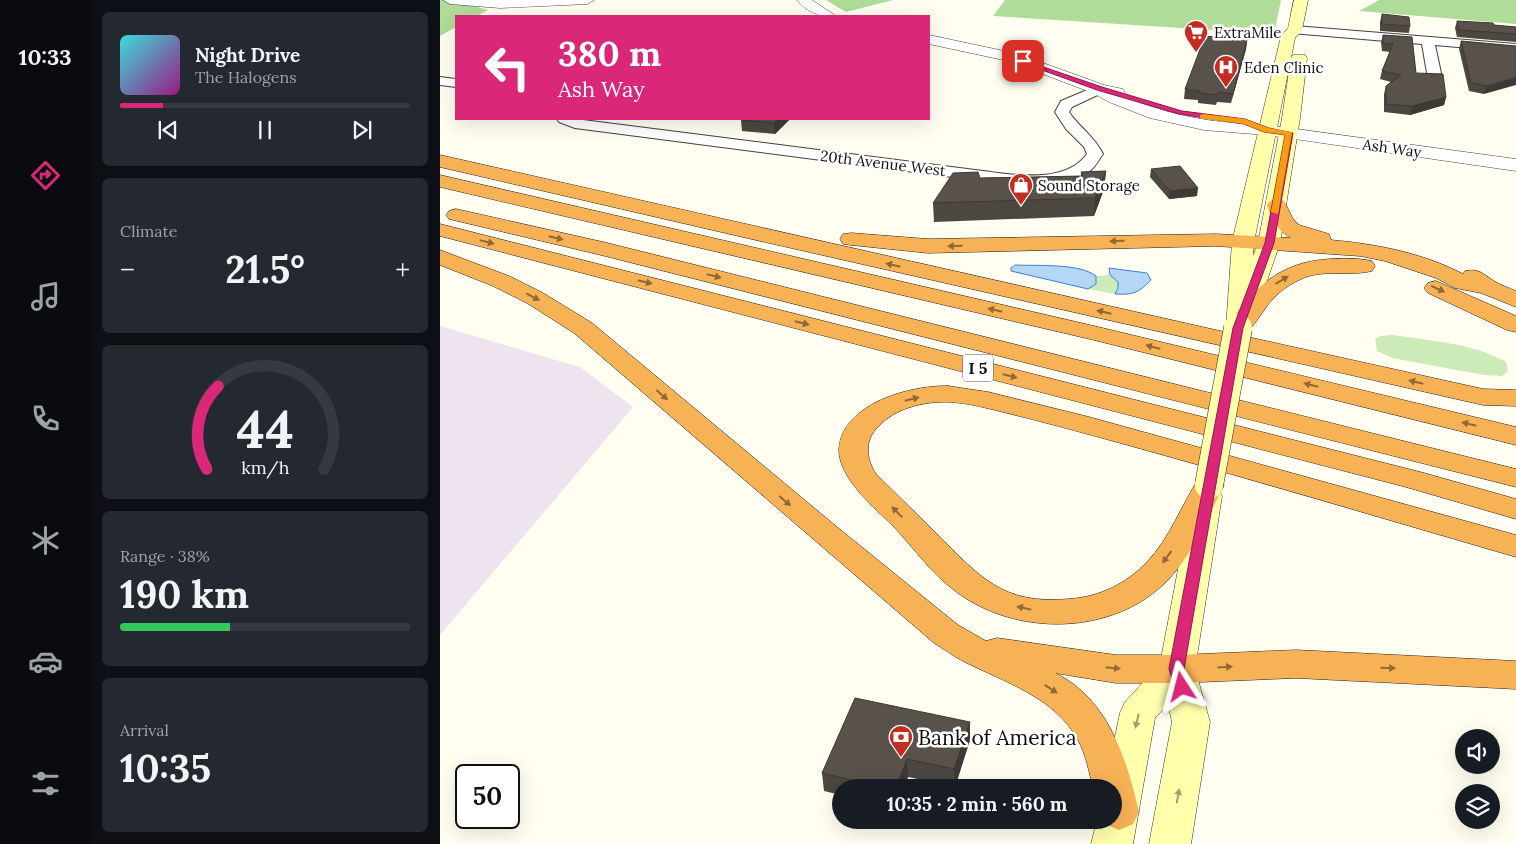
<!DOCTYPE html>
<meta charset="utf-8">
<style>
body{margin:0;font-family:Lora,serif;background:#242831;color:#f1f3f6;height:100vh;display:flex;flex-direction:column;font-size:19px;white-space:nowrap}
*{box-sizing:border-box;margin:0}
p{font-size:16px;color:#9ea1a6}
.icon{flex:none;width:28px;height:28px;fill:none;stroke:currentColor;stroke-width:2;stroke-linecap:round;stroke-linejoin:round}
.map{position:relative;flex:1;overflow:hidden}
.details{display:flex;flex-direction:column;gap:12px;padding:12px;background:#0d0f14;width:350px}
.details>*{flex:none}
.hud{position:absolute;left:15px;top:15px;width:475px;height:105px;border-radius:0px;box-shadow:0 5px 20px #0002;background:#db2777;color:#fff;overflow:hidden}
.fabs{position:absolute;left:1015px;top:729px;display:grid;gap:10px}
.fabs a{display:grid;place-items:center;width:45px;height:45px;border-radius:50%;background:#171b24;box-shadow:0 5px 20px #0002;font-size:25px}
.speed{position:absolute;left:15px;top:764px;display:flex;gap:10px;font-size:25px;font-weight:700;text-align:center}
.speed>*{display:grid;place-content:center;width:65px;height:65px;border-radius:50%;background:#171b24;box-shadow:0 5px 20px #0002;line-height:1}
.speed .limit{border:2px solid #111;border-radius:8px;background:#fff;color:#111}
.pin{position:absolute;display:grid;place-items:center;width:42px;height:42px;color:#fff;margin:-21px;border-radius:10px;box-shadow:0 2px 8px #0006}
.me{position:absolute;width:55px;margin:-28px;rotate:351deg;stroke-linejoin:round;filter:drop-shadow(0 0 4px #0008)}
.turn{display:flex;align-items:center;gap:18px;height:105px;padding:0 20px;font-size:22px}
.turn .icon{width:65px;height:65px;stroke-width:2.5}
.turn b{display:block;font-size:35px;line-height:42px}
.big{font-size:38px;font-weight:700;line-height:1.1}
.details .tile{flex:1;display:flex;flex-direction:column;justify-content:center;gap:8px;min-width:0;padding:0 18px;border-radius:8px;background:#242831}
.details .dial{align-items:center;gap:0}
.dial svg{height:130px;overflow:visible;fill:none;stroke:#363941;stroke-width:7;stroke-linecap:round;text-anchor:middle}
.dial text{fill:#f1f3f6;stroke:none}
.song{display:flex;align-items:center;gap:15px}
.cover{width:60px;height:60px;border-radius:8px;background:linear-gradient(135deg,hsl(180 70% 55%),hsl(310 70% 35%))}
.played{height:5px;border-radius:2px;background:linear-gradient(90deg,#db2777 15%,#363941 15%)}
.keys{display:flex;justify-content:space-around;direction:ltr}
.heat{display:flex;justify-content:space-between;align-items:center;font-size:28px;direction:ltr}
.charge{height:8px;border-radius:4px;background:linear-gradient(90deg,#34c759 38%,#363941 0)}
.trip{position:absolute;left:392px;top:779px;width:290px;height:50px;border-radius:25px;background:#171b24;box-shadow:0 5px 20px #0002;font-weight:700;line-height:50px;text-align:center}
main{display:flex;flex:1;min-height:0}
.tab-bar{display:flex;flex-direction:column;width:90px;justify-content:space-around;align-items:center;background:#090b0e;color:#9ea1a6}
.tab-bar .icon{width:35px;height:35px}
.tab-bar .on{color:#db2777}
.tab-bar b{font-size:22px;color:#f1f3f6}
.map>svg:first-child{display:block}
</style>
<main>
<nav class="tab-bar">
<b>10:33</b>
<svg class="icon on" aria-label="directions" viewBox="0 0 24 24"><path d="M12 3l9 9-9 9-9-9zM9 14v-3h6M13 9l2 2-2 2"/></svg>
<svg class="icon" aria-label="music" viewBox="0 0 24 24"><path d="M9 18V5l10-2v13"/><circle cx="6" cy="18" r="3"/><circle cx="16" cy="16" r="3"/></svg>
<svg class="icon" aria-label="phone" viewBox="0 0 24 24"><path d="M5 4h4l2 5-3 2q2 4 5 5l2-3 5 2v4C11 20 4 13 5 4z"/></svg>
<svg class="icon" aria-label="climate" viewBox="0 0 24 24"><path d="M12 3v18M4 7l16 10M4 17L20 7"/></svg>
<svg class="icon" aria-label="car" viewBox="0 0 24 24"><path d="M5 17H2v-5l4-1 3-4h7l3 4 3 1v5h-3M9 17h6M6 11h13"/><circle cx="7" cy="17" r="2"/><circle cx="17" cy="17" r="2"/></svg>
<svg class="icon" aria-label="filters" viewBox="0 0 24 24"><path d="M4 7h16M4 17h16"/><circle cx="9" cy="7" r="2"/><circle cx="15" cy="17" r="2"/></svg>
</nav>
<section class="details">
<div class="tile">
<div class="song"><i class="cover"></i><div><b>Night Drive</b><p>The Halogens</p></div></div>
<div class="played"></div>
<div class="keys"><svg class="icon" aria-label="previous" viewBox="0 0 24 24"><path d="M18 5L8 12l10 7zM5 5v14"/></svg><svg class="icon" aria-label="pause" viewBox="0 0 24 24"><path d="M8 5v14M16 5v14"/></svg><svg class="icon" aria-label="next" viewBox="0 0 24 24"><path d="M6 5l10 7-10 7zM19 5v14"/></svg></div>
</div>
<div class="tile"><p>Climate</p>
<div class="heat"><a>−</a><b class="big">21.5°</b><a>+</a></div>
</div>
<div class="tile dial"><svg viewBox="0 0 100 80">
<path d="M14 69A42 42 0 1 1 86 69"/>
<path d="M14 69A42 42 0 0 1 21 18" stroke="#db2777"/>
<text x="50" y="56" font-size="32" font-weight="700">44</text>
<text x="50" y="72" font-size="11">km/h</text>
</svg></div>
<div class="tile"><p>Range · 38%</p><b class="big">190 km</b><div class="charge"></div></div>
<div class="tile"><p>Arrival</p><b class="big">10:35</b></div>
</section>
<div class="map">
<svg width="1076" height="844" viewBox="0 0 1076 844">
<rect width="100%" height="100%" fill="#fffef1"/>
<polygon fill="#eee3ee" points="0,326 140,367 193,407 0,635"/>
<g fill="#cdebb9">
<polygon points="670,275 678,281 678,288 675,294 648,289 656,284 656,276"/>
<path d="M953 335C991 341 1033 343 1066 362L1068 371 1062 376 1044 375 952 358 937 351 935 339 941 336Z"/>
</g>
<g fill="#afdc98">
<polygon points="0,0 12,0 48,10 37,16 16,16 16,27 0,36"/>
<polygon points="386,0 453,0 406,12"/>
<polygon points="565,0 841,0 834,34 553,16"/>
<polygon points="939,0 1076,0 1076,24 919,11"/>
</g>
<g fill="#b4d7f8" stroke="#3983d1">
<path d="M575 265C596 266 640 263 656 276V284L648 289 571 271V268Z"/>
<path d="M669 268 707 273 711 280C698 293 694 295 675 294L678 288V282L670 275Z"/>
</g>
<g fill="none" stroke-linecap="round" stroke-linejoin="round">
<g stroke="#424242" stroke-width="2">
<g id="minor">
<polygon points="855,26 1076,44 1076,52 995,45 1001,73 994,77 987,73 982,44 851,33 849,30 851,27"/>
<polygon points="0,77 16,79 16,87 0,85"/>
<path d="M659 85 664 86 666 89 664 92 632 107 629 112C639 127 655 137 663 154 659 159 656 166 651 170 624 191 574 184 543 181L135 128 119 122 117 119H135L543 171C575 175 625 184 647 154L644 147 626 129 615 112 621 101Z"/>
</g>
</g>
<g stroke="#424242" stroke-width="1">
<g id="tertiary">
<polygon points="3,0 154,0 147,4 60,8 10,4"/>
<path d="M357 0H372L396 16C381 17 367 13 357 0Z"/>
<path d="M489 35 578 54 664 85 683 89 685 93 683 96C729 116 778 124 827 125L1076 159V171L827 135 764 130 710 118 669 102 653 93 568 61 489 44Z"/>
</g>
</g>
<g stroke="#313131" stroke-width="1">
<g id="secondary">
<polygon points="854,0 868,0 862,30 855,38 814,242 813,256 818,243 842,118 851,58 853,55 865,55 867,58 860,118 840,243 820,301 816,306 811,307 810,328 807,333 798,335 789,333 786,328 792,242 841,36 848,28"/>
<polygon points="767,486 778,489 782,496 755,669 770,722 751,844 709,844 732,722 728,704 715,718 693,844 651,844 657,820 674,820 674,788 664,788 680,713 685,702 720,664 752,496 756,489"/>
</g>
</g>
<g stroke="#202020" stroke-width="1">
<g id="motorway">
<path d="M0 155 789 333 786 328C813 288 839 262 890 259 904 258 918 258 932 261L935 266 932 271C907 277 883 268 859 280 848 285 838 293 831 301 821 312 813 332 799 335L1043 389 1076 390V406L1043 405 307 238 0 167Z"/>
<polygon points="0,175 654,326 1076,427 1076,445 654,340 0,187"/>
<path d="M837 199 844 201 853 219 859 225 889 234 891 240C936 244 983 253 1023 274L1025 271C1039 268 1043 274 1054 281 1060 285 1069 288 1076 291V307L1041 293 1015 288 996 278 945 261 920 256 776 246 488 253 411 245 403 244 400 239 403 234 411 233 488 239 776 234 851 238C838 231 831 219 827 205L830 201Z"/>
<polygon points="16,209 163,242 1076,469 1076,487 161,255 9,219 6,215 9,211"/>
<polygon points="0,224 984,473 1076,499 1076,519 966,487 0,236"/>
<path d="M0 250 69 276 103 293 152 323 397 527 518 625 546 641 557 638 676 655H737L856 650 1076 661V689L856 678 737 683H676L615 673C668 698 687 760 699 812L693 824 679 830 665 824 663 820H674V788H653C649 772 646 754 638 740 615 697 564 682 523 661 513 656 504 649 494 643L134 333 87 303 53 286 0 265Z"/>
<polygon points="996,281 1076,316 1076,332 1067,330 988,293 984,288 988,283"/>
<path d="M508 386 548 392 649 417 1076 535V557C945 519 815 480 684 444 644 433 604 422 563 412 542 407 521 401 500 402 476 403 451 411 436 429 424 442 427 461 436 474 456 494 476 513 496 533 540 577 562 605 629 599 659 597 686 584 707 562 730 538 741 506 759 478L769 475 779 478 784 485C768 517 753 553 729 579 674 637 574 637 514 590 491 573 474 548 454 527 435 508 398 478 399 449 402 403 472 385 508 386Z"/>
</g>
</g>
<use href="#minor" fill="#fff" fill-rule="evenodd"/>
<use href="#tertiary" fill="#fff" fill-rule="evenodd"/>
<use href="#secondary" fill="#ffffac" fill-rule="evenodd"/>
<use href="#motorway" fill="#f8b256" fill-rule="evenodd"/>
<g stroke="#313131" stroke-width="29" stroke-linecap="butt">
<polyline id="secondary-bridge" points="769,485 798,328"/>
</g>
<use href="#secondary-bridge" stroke="#ffffac" stroke-width="28"/>
</g>
<g fill="#4c4740">
<polygon points="942,14 970,26 969,33 940,31 940,22"/>
<polygon points="1017,21 1054,25 1076,27 1076,42 1017,37 1015,28"/>
<polygon points="943,35 972,37 976,73 1006,97 1004,105 970,115 944,112 944,94 946,86 951,82 940,79 942,71 950,52 942,51 941,42"/>
<polygon points="807,40 806,49 791,103 777,102 776,105 758,103 758,100 744,99 745,89"/>
<polygon points="1021,41 1076,46 1044,94 1029,91 1019,49"/>
<polygon points="350,119 335,134 302,131 301,120"/>
<polygon points="711,169 757,196 729,199 710,177"/>
<polygon points="666,171 664,189 654,216 494,222 493,203 540,178 641,176 641,172"/>
<polygon points="530,722 530,740 515,787 468,777 464,788 401,788 401,795 384,791 382,773"/>
</g>
<g fill="#3e3934">
<polygon points="807,40 806,49 791,103 793,94"/>
<polygon points="1076,77 1076,85 1044,94 1047,86"/>
<polygon points="1006,97 1004,105 970,115 972,106"/>
<polygon points="338,119 350,119 335,134 334,123"/>
<polygon points="666,171 664,189 654,216 655,198"/>
<polygon points="758,188 757,196 729,199 730,191"/>
<polygon points="530,722 530,740 515,787 514,769"/>
<polygon points="467,759 468,777 464,788 456,788"/>
</g>
<g fill="#58524b" stroke="#3e3934">
<polygon points="942,14 969,17 970,26 942,24"/>
<polygon points="1017,21 1053,23 1054,25 1076,27 1076,34 1019,30"/>
<polygon points="943,35 972,37 976,73 1003,74 1006,97 972,106 946,104 946,86 961,75 942,71 953,44 943,44"/>
<polygon points="765,36 807,40 793,94 778,92 777,95 759,93 760,91 745,89"/>
<polygon points="1021,41 1076,46 1076,77 1047,86 1031,83"/>
<polygon points="302,119 338,119 334,123 301,120"/>
<polygon points="740,166 758,188 730,191 711,169"/>
<polygon points="666,171 655,198 493,203 513,173 538,172 540,178 643,176 641,172"/>
<polygon points="415,698 530,722 514,769 467,759 456,788 444,788 382,773"/>
</g>
<defs><path id="oneway-solid" d="M-6-.8H1V-3.2L6.5 0L1 3.2V.8H-6Z" transform="scale(1.25)"/></defs>
<g fill="#8f6936">
<use href="#oneway-solid" transform="translate(116 238) rotate(13)"/>
<use href="#oneway-solid" transform="translate(677 241) rotate(178)"/>
<use href="#oneway-solid" transform="translate(47 242) rotate(14)"/>
<use href="#oneway-solid" transform="translate(515 246) rotate(179)"/>
<use href="#oneway-solid" transform="translate(453 265) rotate(-167)"/>
<use href="#oneway-solid" transform="translate(274 276) rotate(14)"/>
<use href="#oneway-solid" transform="translate(842 280) rotate(-31)"/>
<use href="#oneway-solid" transform="translate(205 282) rotate(14)"/>
<use href="#oneway-solid" transform="translate(998 289) rotate(24)"/>
<use href="#oneway-solid" transform="translate(93 297) rotate(28)"/>
<use href="#oneway-solid" transform="translate(555 310) rotate(-167)"/>
<use href="#oneway-solid" transform="translate(664 312) rotate(-167)"/>
<use href="#oneway-solid" transform="translate(362 323) rotate(14)"/>
<use href="#oneway-solid" transform="translate(713 347) rotate(-166)"/>
<use href="#oneway-solid" transform="translate(570 376) rotate(14)"/>
<use href="#oneway-solid" transform="translate(976 382) rotate(-167)"/>
<use href="#oneway-solid" transform="translate(871 385) rotate(-166)"/>
<use href="#oneway-solid" transform="translate(222 395) rotate(41)"/>
<use href="#oneway-solid" transform="translate(472 399) rotate(-14)"/>
<use href="#oneway-solid" transform="translate(1029 424) rotate(-166)"/>
<use href="#oneway-solid" transform="translate(345 501) rotate(41)"/>
<use href="#oneway-solid" transform="translate(457 512) rotate(-134)"/>
<use href="#oneway-solid" transform="translate(727 557) rotate(126)"/>
<use href="#oneway-solid" transform="translate(584 608) rotate(-167)"/>
<use href="#oneway-solid" transform="translate(785 667) rotate(-3)"/>
<use href="#oneway-solid" transform="translate(673 668) rotate(6)"/>
<use href="#oneway-solid" transform="translate(948 668) rotate(2)"/>
<use href="#oneway-solid" transform="translate(611 689) rotate(33)"/>
</g>
<g fill="#9f9f6d">
<use href="#oneway-solid" transform="translate(697 721) rotate(103)"/>
<use href="#oneway-solid" transform="translate(738 796) rotate(-80)"/>
</g>
<polygon fill="#db2777" stroke="#8e194d" points="580,59 662,87 742,111 805,119 829,128 853,133 834,243 803,328 744,669 749,687 747,691 742,693 736,691 729,669 793,328 825,243 845,135 824,132 804,124 739,114 657,90 580,62"/>
<polygon fill="#f59e0b" points="763,114 805,119 829,128 852,132 838,214 831,212 845,135 824,132 804,124 760,118 760,115"/>
<defs>
<g id="supermarket-pin" transform="scale(1.25)"><path d="M0 17L-7.5 6A9.5 9.5 0 1 1 7.5 6Z" fill="#c42d22" stroke="#fff"/><path d="M-6-5.5h2.5l.6 2H6L4.5 2H-2.5L-4.4-4H-6ZM-1.5 3.2a1.3 1.3 0 1 0 .1 0ZM3 3.2a1.3 1.3 0 1 0 .1 0Z" fill="#fff"/></g>
<g id="hospital-pin" transform="scale(1.25)"><path d="M0 17L-7.5 6A9.5 9.5 0 1 1 7.5 6Z" fill="#c42d22" stroke="#fff"/><path d="M-5-5h3v3.5h4V-5h3V5h-3V1.5h-4V5h-3Z" fill="#fff"/></g>
<g id="shop-pin" transform="scale(1.25)"><path d="M0 17L-7.5 6A9.5 9.5 0 1 1 7.5 6Z" fill="#c42d22" stroke="#fff"/><path d="M-5-2.5h2.3a2.7 3.5 0 0 1 5.4 0H5L5.5 6h-11ZM-1.5-2.5h3a1.5 2.3 0 0 0-3 0Z" fill="#fff"/></g>
<g id="bank-pin" transform="scale(1.25)"><path d="M0 17L-7.5 6A9.5 9.5 0 1 1 7.5 6Z" fill="#c42d22" stroke="#fff"/><path d="M-6-4H6V4H-6ZM0-2.3a2.3 2.3 0 1 0 0 4.6a2.3 2.3 0 1 0 0-4.6Z" fill="#fff"/></g>
</defs>
<g fill-rule="evenodd">
<use href="#supermarket-pin" x="756" y="32"/>
<use href="#hospital-pin" x="786" y="67"/>
<use href="#shop-pin" x="581" y="185"/>
<use href="#bank-pin" x="461" y="737"/>
</g>
<g text-anchor="middle" dominant-baseline="central" stroke-width="5" stroke-linejoin="round" paint-order="stroke">
<g font-size="15" fill="#0f0f0f" stroke="#fff" text-anchor="start">
<text x="774" y="32">ExtraMile</text>
<text x="804" y="67">Eden Clinic</text>
<text x="598" y="185">Sound Storage</text>
</g>
<g font-size="15" fill="#0f0f0f" stroke="#fff">
<text transform="translate(952 148) rotate(8)">Ash Way</text>
<text transform="translate(443 163) rotate(7)">20th Avenue West</text>
</g>
<rect fill="#fff" stroke="#575757" stroke-width="1" x="523" y="354.5" width="30" height="27" rx="4"/>
<g font-size="16" font-weight="bold" fill="#0f0f0f">
<text x="538" y="368">I 5</text>
</g>
<g font-size="21" fill="#0f0f0f" stroke="#fff" text-anchor="start">
<text x="478" y="737">Bank of America</text>
</g>
</g>
</svg>
<div class="fabs">
<a><svg class="icon" aria-label="sound" viewBox="0 0 24 24"><path d="M4 9h4l5-4v14l-5-4H4zM17 9q2 3 0 6"/></svg></a>
<a><svg class="icon" aria-label="layers" viewBox="0 0 24 24"><path d="M12 4l9 5-9 5-9-5zM3 14l9 5 9-5"/></svg></a>
</div>
<div class="speed"><div class="limit">50</div></div>
<div class="pin" style="left:583px;top:61px;background:#d93025"><svg class="icon" aria-label="arrive" viewBox="0 0 24 24"><path d="M6 21V4h12l-3 4 3 4H6"/></svg></div>
<svg class="me" style="left:742px;top:687px" viewBox="-20 -20 40 40"><path d="M0-17L14 15 0 8-14 15z" fill="#db2777" stroke="#fff" stroke-width="4"/></svg>
<div class="trip">10:35 · 2 min · 560 m</div>
<div class="hud">
<div class="turn"><svg class="icon" aria-label="left" viewBox="0 0 24 24"><path d="M17 20v-9H6M10 6l-5 5 5 5"/></svg><div><b>380 m</b>Ash Way</div></div>
</div>
</div>
</main>
